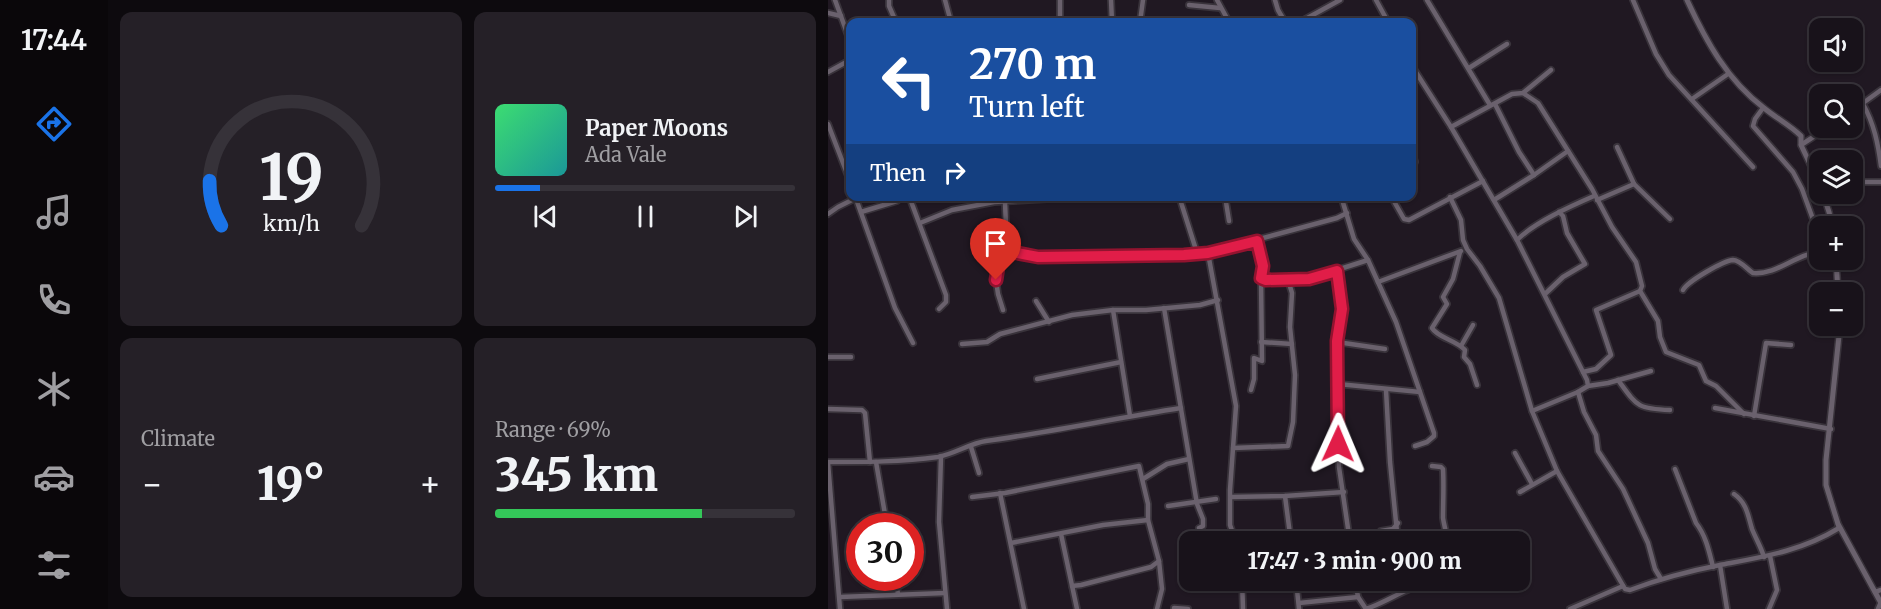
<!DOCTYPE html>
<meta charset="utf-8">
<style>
body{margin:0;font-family:Merriweather,serif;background:#252027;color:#f1f3f6;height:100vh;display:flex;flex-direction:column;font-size:22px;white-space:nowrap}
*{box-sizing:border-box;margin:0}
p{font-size:20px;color:#9f9ea2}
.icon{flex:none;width:33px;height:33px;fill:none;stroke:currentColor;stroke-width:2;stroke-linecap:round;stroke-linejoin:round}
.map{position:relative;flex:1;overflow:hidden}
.side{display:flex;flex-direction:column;gap:12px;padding:12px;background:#0d0a0e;width:720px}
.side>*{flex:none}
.guide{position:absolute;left:18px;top:18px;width:570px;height:183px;border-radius:12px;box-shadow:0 2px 4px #0004,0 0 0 2px #363239;background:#1a4fa0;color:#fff;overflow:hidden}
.controls{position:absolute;left:981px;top:18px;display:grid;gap:12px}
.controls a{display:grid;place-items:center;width:54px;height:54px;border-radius:12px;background:#18121a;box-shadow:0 2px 4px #0004,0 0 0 2px #363239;font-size:30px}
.speed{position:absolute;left:18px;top:513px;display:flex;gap:12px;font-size:30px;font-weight:700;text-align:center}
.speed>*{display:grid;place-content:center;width:78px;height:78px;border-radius:50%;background:#18121a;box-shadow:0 2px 4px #0004,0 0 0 2px #363239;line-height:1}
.speed .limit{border:9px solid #d22;background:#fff;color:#111}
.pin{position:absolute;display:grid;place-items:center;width:51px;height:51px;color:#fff;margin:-62px -26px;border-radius:50% 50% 50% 0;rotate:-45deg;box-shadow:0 0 6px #0007}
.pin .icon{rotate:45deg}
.me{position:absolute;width:66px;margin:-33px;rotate:1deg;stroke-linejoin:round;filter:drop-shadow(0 0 4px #0008)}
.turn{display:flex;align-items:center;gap:21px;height:126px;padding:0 24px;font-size:27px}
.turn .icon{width:78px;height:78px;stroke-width:2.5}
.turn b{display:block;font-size:42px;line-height:51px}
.then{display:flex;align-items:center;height:57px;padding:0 24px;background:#0003;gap:12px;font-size:22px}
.big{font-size:45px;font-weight:800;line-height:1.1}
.side .card{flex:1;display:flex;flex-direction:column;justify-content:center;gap:9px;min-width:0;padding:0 21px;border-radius:12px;background:#252027}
.side .dial{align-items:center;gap:0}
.dial svg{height:156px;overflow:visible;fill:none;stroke:#363239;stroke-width:7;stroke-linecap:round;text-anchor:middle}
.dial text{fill:#f1f3f6;stroke:none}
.song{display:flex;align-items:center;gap:18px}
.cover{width:72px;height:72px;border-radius:9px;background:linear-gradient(135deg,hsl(140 70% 55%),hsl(180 70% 35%))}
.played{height:6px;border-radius:3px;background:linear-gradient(90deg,#1a73e8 15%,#363239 15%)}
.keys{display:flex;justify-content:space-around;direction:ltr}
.heat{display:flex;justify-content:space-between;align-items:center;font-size:33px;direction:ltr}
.charge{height:9px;border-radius:4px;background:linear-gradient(90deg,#34c759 69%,#363239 0)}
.side .tiles{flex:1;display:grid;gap:12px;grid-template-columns:repeat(2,1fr)}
.trip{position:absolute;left:351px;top:531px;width:351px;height:60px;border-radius:12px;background:#18121a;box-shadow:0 2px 4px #0004,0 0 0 2px #363239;font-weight:800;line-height:60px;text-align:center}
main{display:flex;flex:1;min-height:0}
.tab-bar{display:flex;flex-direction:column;width:108px;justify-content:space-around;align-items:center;background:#0a070a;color:#9f9ea2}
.tab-bar .icon{width:42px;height:42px}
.tab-bar .active{color:#1a73e8}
.tab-bar b{font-size:27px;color:#f1f3f6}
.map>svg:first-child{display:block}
</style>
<main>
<nav class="tab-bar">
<b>17:44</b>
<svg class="icon active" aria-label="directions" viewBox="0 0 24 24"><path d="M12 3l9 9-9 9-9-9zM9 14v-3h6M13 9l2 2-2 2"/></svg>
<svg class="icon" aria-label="music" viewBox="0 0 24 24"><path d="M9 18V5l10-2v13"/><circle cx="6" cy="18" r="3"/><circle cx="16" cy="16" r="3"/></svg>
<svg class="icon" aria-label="phone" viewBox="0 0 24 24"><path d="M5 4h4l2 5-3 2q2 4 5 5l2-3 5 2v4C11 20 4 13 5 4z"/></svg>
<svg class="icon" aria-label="climate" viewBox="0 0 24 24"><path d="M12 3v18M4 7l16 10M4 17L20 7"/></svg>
<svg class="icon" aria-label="car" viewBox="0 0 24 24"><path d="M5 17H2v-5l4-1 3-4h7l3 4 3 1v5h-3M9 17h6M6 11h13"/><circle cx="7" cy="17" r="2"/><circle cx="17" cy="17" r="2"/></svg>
<svg class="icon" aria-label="filters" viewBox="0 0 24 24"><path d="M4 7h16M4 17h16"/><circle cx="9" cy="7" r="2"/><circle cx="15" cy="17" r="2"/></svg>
</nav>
<section class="side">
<div class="tiles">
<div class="card dial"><svg viewBox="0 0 100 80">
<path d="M14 69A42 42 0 1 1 86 69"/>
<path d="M14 69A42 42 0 0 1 8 46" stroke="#1a73e8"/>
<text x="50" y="56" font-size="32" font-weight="700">19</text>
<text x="50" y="72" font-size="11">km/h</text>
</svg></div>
<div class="card">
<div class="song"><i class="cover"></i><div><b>Paper Moons</b><p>Ada Vale</p></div></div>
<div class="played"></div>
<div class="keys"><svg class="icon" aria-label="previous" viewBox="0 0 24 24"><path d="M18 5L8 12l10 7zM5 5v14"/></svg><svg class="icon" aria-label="pause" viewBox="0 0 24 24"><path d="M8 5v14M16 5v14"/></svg><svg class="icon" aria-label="next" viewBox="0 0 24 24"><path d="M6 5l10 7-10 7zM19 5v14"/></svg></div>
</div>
<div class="card"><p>Climate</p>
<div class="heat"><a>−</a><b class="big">19°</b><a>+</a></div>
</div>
<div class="card"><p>Range · 69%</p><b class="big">345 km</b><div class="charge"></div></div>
</div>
</section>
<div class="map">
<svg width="1053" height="609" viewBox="0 0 1053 609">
<rect width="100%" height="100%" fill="#201822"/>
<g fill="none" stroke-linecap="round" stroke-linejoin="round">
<g stroke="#39333b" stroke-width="8">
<g id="minor">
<polyline points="7,0 22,41"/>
<polyline points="61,0 61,6 68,22"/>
<polyline points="117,0 123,22"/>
<polyline points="232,0 232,22"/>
<polyline points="283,0 284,22"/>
<polyline points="389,0 401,22"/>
<polyline points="447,0 450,10 457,22"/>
<polyline points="548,0 560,22"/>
<polyline points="599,0 662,105"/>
<polyline points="805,0 828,54 841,75 925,167"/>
<polyline points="361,5 392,8"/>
<polyline points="0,13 13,16"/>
<polyline points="312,22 315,0"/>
<polyline points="472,22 512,0"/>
<polyline points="584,66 623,127 689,240 759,380 760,386 750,392 704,411"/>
<polyline points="641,68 679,44"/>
<polyline points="0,72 22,60"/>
<polyline points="695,93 710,103 764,189 784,227 808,262 814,286 812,291 830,321 832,337 838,352 871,365 878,381 888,386 916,414"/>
<polyline points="864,99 900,74"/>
<polyline points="667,104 691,152 706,175"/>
<path d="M1035 104C1046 124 1050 143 1053 166"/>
<polyline points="935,108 927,119 925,126 965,172 974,189 986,222"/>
<polyline points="1024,111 1053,90"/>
<polyline points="0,124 22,181"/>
<polyline points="623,127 684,94 695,93 723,70"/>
<polyline points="973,145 999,128"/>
<polyline points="789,147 806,184 842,219"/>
<polyline points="584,152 587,162 584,166"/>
<polyline points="1024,182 1053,182"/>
<polyline points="27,196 67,308 85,343"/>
<polyline points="81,196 118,295 118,302 111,309"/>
<polyline points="351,196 369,253"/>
<polyline points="397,196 401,221"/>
<polyline points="513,196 526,239 540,260 568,322 606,433 606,436 599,442 587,446"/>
<polyline points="563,196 576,219 581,220 655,181"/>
<path d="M622 197 633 220 635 240 639 249 652 266 671 298 704 411 729 471 797 589 802 590C831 579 861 571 892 565 934 557 974 551 1011 528L1010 524"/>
<polyline points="666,200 706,175 740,151"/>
<polyline points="769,200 806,184"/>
<polyline points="33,212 69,201 75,196"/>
<polyline points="0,214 10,207 32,196"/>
<polyline points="92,223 124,210 166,202 273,196"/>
<path d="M689 240C707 222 743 206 766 196"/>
<polyline points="429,241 435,266 433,278 438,280 481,279 540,260"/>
<polyline points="179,251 210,257 286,255 315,256 380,253 509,218 519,213"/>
<path d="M632 252 625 279 615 297 619 304 604 328C610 338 628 340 637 350L636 357 642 364 649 385"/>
<polyline points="380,253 408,406 402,490 402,525 408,542"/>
<polyline points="509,271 514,309 509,341 510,444 511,467 522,542"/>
<polyline points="550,282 633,251"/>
<path d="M855 290C860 281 895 261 905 260 912 260 920 270 925 273 950 275 967 254 992 252"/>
<polyline points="717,294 735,277 757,264 739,233 735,216 731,212"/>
<polyline points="208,301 221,322"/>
<polyline points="336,308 369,504 375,519 375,526 371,528"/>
<polyline points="175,310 170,294 168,280 169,267 179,251 177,202"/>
<polyline points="285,310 302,416"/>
<polyline points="433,342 464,344"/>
<polyline points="509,342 557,349"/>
<polyline points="134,344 159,342 172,334 244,315 285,310 318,310 372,305 390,300"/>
<polyline points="633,346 645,325"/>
<polyline points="0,357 23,357"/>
<polyline points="755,372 768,369 783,355 768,310 812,291"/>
<polyline points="209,379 293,362"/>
<path d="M790 380C809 406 809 409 842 410"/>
<polyline points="510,384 592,392"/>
<polyline points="760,386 780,383 823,371"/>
<polyline points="423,390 426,379 426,358 434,361 433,278"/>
<polyline points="558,390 562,462 570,542"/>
<polyline points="750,392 756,412 768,435 770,451 795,489 820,543 827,569 833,579"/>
<polyline points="887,408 1003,429"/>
<polyline points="0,409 34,410 37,413 42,462"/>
<polyline points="926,416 938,343 963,345"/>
<polyline points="143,447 151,473"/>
<polyline points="405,448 460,446 465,422 467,375 462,327 464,293 460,280"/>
<polyline points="687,453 704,484"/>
<polyline points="113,456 111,522 119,609"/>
<path d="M0 462C37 462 74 462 110 457 126 454 143 443 158 441 223 432 288 418 353 408"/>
<polyline points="48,462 59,526"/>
<polyline points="0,463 12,609"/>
<path d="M604 466 613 467 615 469C616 486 615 502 615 518 616 526 619 533 619 542"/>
<path d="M847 469 868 523C878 536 881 551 885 567"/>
<polyline points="315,479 339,464 361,459"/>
<polyline points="692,492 729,471"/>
<polyline points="172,493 196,609"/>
<path d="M906 494C919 503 920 516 924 529 928 539 933 547 936 557"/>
<polyline points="457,496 463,542"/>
<polyline points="144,497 177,493 311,466 320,504 320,520 331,561 334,589 329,609"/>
<polyline points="403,497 457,496 516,492"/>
<polyline points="340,506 388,499"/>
<polyline points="553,531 565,529 570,523"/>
<polyline points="233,534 249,609"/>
<polyline points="183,543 275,525 320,520"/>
<polyline points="892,565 899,609"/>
<polyline points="67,578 70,594"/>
<polyline points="414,580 415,609"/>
<polyline points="468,580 471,609"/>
<path d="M527 580 530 597 538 609C556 603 570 593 587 587 604 582 622 582 640 580"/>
<polyline points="244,586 253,585 323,567 331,561"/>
<polyline points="570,592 571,580"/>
<polyline points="1047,592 1053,590"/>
<polyline points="12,597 117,593"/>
<polyline points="471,603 530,597"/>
<polyline points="346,608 360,609"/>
<polyline points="742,609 795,586"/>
<polyline points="941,609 949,590 942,556"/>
<polyline points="1050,609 1053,602"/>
</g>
</g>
<g stroke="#39333b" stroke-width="8">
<g id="tertiary">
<path d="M859 0C878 41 899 80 936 108 948 118 962 125 973 136V145L992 185"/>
<polyline points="995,194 1001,212 1004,226"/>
<polyline points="1008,260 1010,292"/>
<polyline points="1012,326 998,460 998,485 1010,524 1053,603"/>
</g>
</g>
<use href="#minor" stroke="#6a616d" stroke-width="4.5"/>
<use href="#tertiary" stroke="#6a616d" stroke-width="5"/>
</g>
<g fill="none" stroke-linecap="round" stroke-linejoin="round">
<g stroke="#92132f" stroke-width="15">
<polyline id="route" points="168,280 170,267 179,251 210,257 356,255 380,253 429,241 435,266 433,278 438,280 481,279 509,271 514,309 509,341 510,444"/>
</g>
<use href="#route" stroke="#e11d48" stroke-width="10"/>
</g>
</svg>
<div class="controls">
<a><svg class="icon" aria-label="sound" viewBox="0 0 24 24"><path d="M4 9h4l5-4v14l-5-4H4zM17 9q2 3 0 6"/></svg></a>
<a><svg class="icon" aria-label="search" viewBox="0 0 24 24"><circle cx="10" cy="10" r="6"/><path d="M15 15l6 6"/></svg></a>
<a><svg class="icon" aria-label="layers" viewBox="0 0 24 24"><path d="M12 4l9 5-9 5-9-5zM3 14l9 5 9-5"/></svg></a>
<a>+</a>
<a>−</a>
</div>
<div class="speed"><div class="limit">30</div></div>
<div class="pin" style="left:168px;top:280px;background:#d93025"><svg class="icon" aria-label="arrive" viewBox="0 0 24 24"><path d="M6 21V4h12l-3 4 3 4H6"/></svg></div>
<svg class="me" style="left:510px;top:444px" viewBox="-20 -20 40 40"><path d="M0-17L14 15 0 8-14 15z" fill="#e11d48" stroke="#fff" stroke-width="4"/></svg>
<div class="trip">17:47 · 3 min · 900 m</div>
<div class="guide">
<div class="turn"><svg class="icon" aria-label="left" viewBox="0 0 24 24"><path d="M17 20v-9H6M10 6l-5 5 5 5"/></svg><div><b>270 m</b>Turn left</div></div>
<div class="then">Then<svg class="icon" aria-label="right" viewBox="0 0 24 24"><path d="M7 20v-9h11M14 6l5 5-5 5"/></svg></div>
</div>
</div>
</main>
